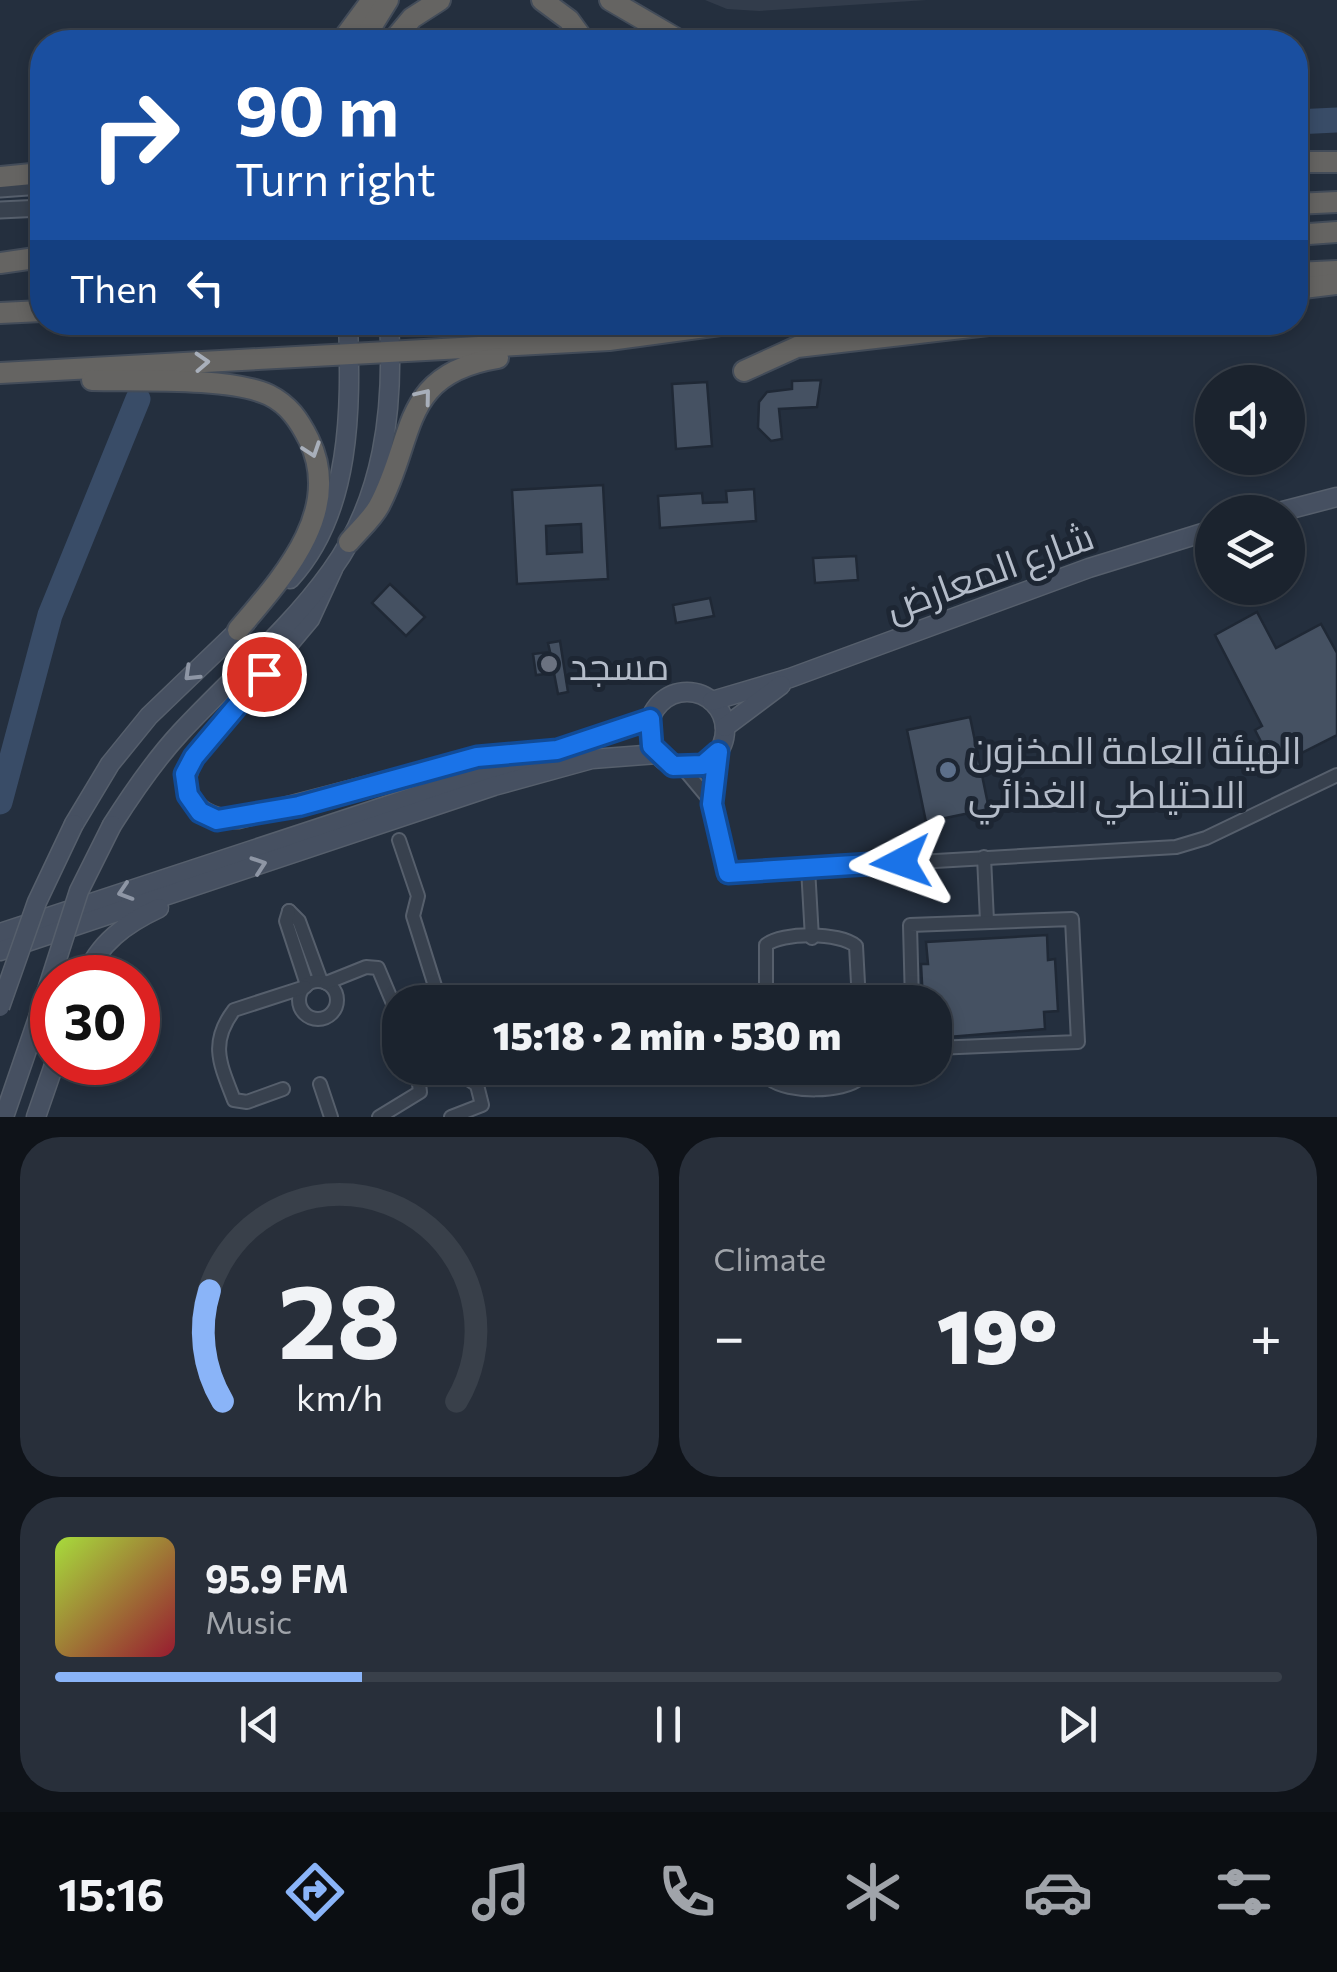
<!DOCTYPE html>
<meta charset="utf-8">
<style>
body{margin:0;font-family:Commissioner,Cairo,sans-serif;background:#282f3a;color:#f1f3f6;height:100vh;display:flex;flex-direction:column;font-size:38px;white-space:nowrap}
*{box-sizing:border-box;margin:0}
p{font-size:32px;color:#a0a4aa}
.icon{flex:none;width:55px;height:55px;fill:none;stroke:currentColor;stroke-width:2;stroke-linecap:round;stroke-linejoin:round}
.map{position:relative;height:1117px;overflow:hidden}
.side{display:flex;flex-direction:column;gap:20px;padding:20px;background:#0f1319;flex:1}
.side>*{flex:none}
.banner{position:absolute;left:30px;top:30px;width:1278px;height:305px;border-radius:40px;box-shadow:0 5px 15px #0003,0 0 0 2px #39404a;background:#1a4fa0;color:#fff;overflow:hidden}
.tools{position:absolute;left:1195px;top:365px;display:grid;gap:20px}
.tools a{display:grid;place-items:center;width:110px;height:110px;border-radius:50%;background:#1b232e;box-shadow:0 5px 15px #0003,0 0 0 2px #39404a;font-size:50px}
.speed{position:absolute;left:30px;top:955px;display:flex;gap:20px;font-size:50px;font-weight:700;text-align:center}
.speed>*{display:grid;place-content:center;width:130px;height:130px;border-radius:50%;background:#1b232e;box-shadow:0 5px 15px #0003,0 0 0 2px #39404a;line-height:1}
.speed .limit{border:15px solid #d22;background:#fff;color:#111}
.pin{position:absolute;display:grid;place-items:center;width:85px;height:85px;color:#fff;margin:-42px;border:5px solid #fff;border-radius:50%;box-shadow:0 2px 10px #0007}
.me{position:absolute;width:110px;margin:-55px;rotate:266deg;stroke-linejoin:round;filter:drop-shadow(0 0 8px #0008)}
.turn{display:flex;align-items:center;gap:35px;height:210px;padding:0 40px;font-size:45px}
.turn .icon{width:130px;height:130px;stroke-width:2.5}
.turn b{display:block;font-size:70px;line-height:85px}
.then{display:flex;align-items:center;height:95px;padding:0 40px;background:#0003;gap:20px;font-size:38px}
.big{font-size:75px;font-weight:800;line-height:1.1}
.side .widget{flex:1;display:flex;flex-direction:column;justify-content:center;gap:15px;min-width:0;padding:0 35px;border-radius:40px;background:#282f3a}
.side .dial{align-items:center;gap:0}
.dial svg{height:260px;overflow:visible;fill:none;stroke:#39404a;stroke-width:7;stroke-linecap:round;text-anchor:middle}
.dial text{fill:#f1f3f6;stroke:none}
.song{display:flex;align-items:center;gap:30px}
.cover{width:120px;height:120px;border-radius:15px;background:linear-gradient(135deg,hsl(80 70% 55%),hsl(350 70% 35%))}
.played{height:10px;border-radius:5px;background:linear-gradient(90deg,#8ab4f8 25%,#39404a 25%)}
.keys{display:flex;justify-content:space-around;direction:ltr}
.heat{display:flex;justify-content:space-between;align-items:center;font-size:55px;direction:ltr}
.side .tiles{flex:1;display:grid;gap:20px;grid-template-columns:1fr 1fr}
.widget:last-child{grid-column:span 2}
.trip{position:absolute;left:382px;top:985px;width:570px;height:100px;border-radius:40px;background:#1b232e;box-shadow:0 5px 15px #0003,0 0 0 2px #39404a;font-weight:800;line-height:100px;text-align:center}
.tabs{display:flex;height:160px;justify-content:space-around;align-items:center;background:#0b0e12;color:#a0a4aa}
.tabs .icon{width:70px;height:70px}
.tabs .active{color:#8ab4f8}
.tabs b{font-size:45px;color:#f1f3f6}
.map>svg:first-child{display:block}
</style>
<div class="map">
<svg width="1337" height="1117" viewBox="0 0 1337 1117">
<rect width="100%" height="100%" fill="#242f3e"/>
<polygon fill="#323c4b" points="705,0 927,0 759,11 727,9"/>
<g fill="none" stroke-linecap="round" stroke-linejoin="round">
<g stroke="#394c67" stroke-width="25">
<polyline points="1295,122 1337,120"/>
<polyline points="0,802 50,615 138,399"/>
</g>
</g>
<g fill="#455162" stroke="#1f2835" stroke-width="2.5" fill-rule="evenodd">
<polygon points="821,380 817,407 779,409 782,439 771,441 758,428 759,402 767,392 792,389 792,381"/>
<polygon points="707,382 712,446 676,449 672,384"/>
<path d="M603 485 608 579 517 584 512 490ZM581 524 582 552 547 554 546 526Z"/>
<polygon points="754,489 756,521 660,528 658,496 702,493 703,503 727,502 726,491"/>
<polygon points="856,556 858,580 815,583 813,558"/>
<polygon points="390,584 425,617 406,636 372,603"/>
<polygon points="710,598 714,616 676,623 673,605"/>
<polygon points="1257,612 1276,648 1321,624 1337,653 1337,735 1274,767 1255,730 1262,726 1215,635"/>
<polygon points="560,641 568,692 558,694 554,673 536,675 533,654 550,652 548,643"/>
<polygon points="970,717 989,809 926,822 907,730"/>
<polygon points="1047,935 1048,960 1055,959 1058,1011 1044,1012 1045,1029 936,1038 935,1002 923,1002 921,964 928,964 926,942"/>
</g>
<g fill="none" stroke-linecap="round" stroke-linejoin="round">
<g stroke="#565f6c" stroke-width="16">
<g id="minor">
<polyline points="719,752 713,804 728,873 1176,847 1206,838 1337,775"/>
<polyline points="683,768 713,804"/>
<polyline points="399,840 418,896 413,916 440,1002"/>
<polyline points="984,857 987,921"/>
<polyline points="808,868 812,938"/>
<polyline points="289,911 299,921 321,981"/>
<polyline points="289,911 286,921 307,985"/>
<circle cx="318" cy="1000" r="19"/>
<polyline points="326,983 366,967 378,968 400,1020"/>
<path d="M766 1002V945C782 932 840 932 856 946L859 1002"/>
<polyline points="912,1002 910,925 1072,919 1078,1042 935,1048"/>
<path d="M770 1068V1079C788 1093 843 1093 860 1078L862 1068"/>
<polyline points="320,1084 331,1117"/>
<path d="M283 1089 247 1102 234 1100C220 1064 209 1043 234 1010L305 987"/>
<polyline points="379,1117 420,1092 417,1068"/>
<polyline points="451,1117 482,1105 477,1085 464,1076 461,1068"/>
</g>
</g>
<g stroke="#565f6c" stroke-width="19">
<g id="tertiary">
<polyline points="0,189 42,186"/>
<polyline points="0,210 42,208"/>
</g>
</g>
<g stroke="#565f6c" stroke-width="21">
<g id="secondary">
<polyline points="1279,512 1337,497"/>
<path d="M333 569 310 619 194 757C175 794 199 820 238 819L477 757 527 752"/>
<path d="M290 579C352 512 351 408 348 322"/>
<circle cx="687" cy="730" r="38"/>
<polyline points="712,701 790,678 1089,568 1212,530"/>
<polyline points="725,727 781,685"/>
<polyline points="74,824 110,764 149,716 247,622"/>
<path d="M112 825C133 792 154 761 180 733 230 679 288 631 331 571 384 498 394 409 389 322"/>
<polyline points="0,933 650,719"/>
<polyline points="0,951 494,786 592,759 657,754"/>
<path d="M85 978C98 943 127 923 159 908"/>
<polyline points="4,1117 38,1018"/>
<polyline points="36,1117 55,1062"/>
</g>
</g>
<g stroke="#434c59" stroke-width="24">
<g id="trunk">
<polyline points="542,0 569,20 585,42"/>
<polyline points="610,0 682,42"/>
<polyline points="341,42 372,0"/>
<polyline points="362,42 388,0"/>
<polyline points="392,42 412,18 440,0"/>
<polyline points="1295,162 1337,162"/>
<polyline points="0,177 42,173"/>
<polyline points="1295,204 1337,202"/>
<polyline points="1295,235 1337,232"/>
<polyline points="0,263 42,257"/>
<polyline points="1295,273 1337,271"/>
<polyline points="1295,289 1337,284"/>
<polyline points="0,313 42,311"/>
<polyline points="513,322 530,342"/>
<polyline points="744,371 797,347 1014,322"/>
<polyline points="0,373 609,340 742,322"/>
<path d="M92 380C136 381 231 377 269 395 289 405 299 420 309 440 344 512 281 579 238 630"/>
<path d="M349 542C358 531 372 519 379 506 416 437 399 374 498 358"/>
</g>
</g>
<use href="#minor" stroke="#38414e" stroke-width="12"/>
<use href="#tertiary" stroke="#38414e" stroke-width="15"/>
<use href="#secondary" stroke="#465061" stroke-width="18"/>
<use href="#trunk" stroke="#656462" stroke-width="20"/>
<g stroke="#565f6c" stroke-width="21" stroke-linecap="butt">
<g id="secondary-bridge">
<polyline points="0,1007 37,902 74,824"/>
<polyline points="38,1018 79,891 112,825"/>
</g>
</g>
<use href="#secondary-bridge" stroke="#465061" stroke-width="18"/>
</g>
<defs><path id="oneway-chevron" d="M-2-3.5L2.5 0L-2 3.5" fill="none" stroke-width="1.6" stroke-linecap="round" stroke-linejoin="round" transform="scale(2.5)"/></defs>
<g stroke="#a8afba">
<use href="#oneway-chevron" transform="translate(202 362) rotate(-3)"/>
<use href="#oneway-chevron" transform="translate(424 396) rotate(-51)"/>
<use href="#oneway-chevron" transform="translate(312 450) rotate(71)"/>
</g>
<g stroke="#8e96a5">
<use href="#oneway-chevron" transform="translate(191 674) rotate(136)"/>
<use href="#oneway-chevron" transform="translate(259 865) rotate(-19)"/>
<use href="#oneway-chevron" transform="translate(125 892) rotate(162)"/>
</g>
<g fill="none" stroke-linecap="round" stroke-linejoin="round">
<g stroke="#114b97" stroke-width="25">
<polyline id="route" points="264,674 194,757 185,774 188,795 200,812 217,820 299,806 477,757 557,750 650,719 652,746 673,766 703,765 718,752 712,804 728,873 901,862"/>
</g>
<use href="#route" stroke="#1a73e8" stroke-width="18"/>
</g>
<circle fill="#6b7280" stroke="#1d2633" stroke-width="4" cx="549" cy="664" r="10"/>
<circle fill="#5c6f8a" stroke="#1d2633" stroke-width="4" cx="948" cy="770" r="10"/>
<g text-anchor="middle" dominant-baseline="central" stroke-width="10" stroke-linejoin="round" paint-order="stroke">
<g font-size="38" fill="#b4bcc9" stroke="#1d2633">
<text transform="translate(989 570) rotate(-20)">شارع المعارض</text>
</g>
<g font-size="38" fill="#b4bcc9" stroke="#1d2633" text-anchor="start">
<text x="569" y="664">مسجد</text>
<text x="968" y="748">الهيئة العامة المخزون<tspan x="968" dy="44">الاحتياطي الغذائي</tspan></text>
</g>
</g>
</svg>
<div class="tools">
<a><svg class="icon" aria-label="sound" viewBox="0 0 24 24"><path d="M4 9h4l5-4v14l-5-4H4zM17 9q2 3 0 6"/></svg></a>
<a><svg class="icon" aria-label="layers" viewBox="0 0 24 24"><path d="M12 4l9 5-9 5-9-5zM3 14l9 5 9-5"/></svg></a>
</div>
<div class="speed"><div class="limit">30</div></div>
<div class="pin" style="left:264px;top:674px;background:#d93025"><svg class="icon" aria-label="arrive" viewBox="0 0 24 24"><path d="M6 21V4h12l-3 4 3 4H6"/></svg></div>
<svg class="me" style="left:901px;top:862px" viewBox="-20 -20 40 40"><path d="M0-17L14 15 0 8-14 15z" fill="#1a73e8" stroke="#fff" stroke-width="4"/></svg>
<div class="trip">15:18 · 2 min · 530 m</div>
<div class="banner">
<div class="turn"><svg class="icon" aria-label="right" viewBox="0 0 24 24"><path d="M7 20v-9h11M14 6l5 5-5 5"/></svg><div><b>90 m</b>Turn right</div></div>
<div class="then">Then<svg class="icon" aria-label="left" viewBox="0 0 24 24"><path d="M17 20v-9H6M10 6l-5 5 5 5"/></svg></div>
</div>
</div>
<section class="side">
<div class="tiles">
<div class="widget dial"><svg viewBox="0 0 100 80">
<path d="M14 69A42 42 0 1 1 86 69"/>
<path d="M14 69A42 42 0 0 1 10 35" stroke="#8ab4f8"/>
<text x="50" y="56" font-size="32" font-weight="700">28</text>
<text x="50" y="72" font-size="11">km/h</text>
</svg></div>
<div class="widget"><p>Climate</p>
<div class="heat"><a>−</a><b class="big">19°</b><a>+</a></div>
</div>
<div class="widget">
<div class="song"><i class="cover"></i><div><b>95.9 FM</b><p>Music</p></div></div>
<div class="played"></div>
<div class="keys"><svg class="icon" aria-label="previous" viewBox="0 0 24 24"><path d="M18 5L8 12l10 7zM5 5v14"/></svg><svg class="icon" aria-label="pause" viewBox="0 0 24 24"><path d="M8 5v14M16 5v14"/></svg><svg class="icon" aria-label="next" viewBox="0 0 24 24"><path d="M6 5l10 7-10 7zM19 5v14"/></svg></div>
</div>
</div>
</section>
<nav class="tabs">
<b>15:16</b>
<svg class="icon active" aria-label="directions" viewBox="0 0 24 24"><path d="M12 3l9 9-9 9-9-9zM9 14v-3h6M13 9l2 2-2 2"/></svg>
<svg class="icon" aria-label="music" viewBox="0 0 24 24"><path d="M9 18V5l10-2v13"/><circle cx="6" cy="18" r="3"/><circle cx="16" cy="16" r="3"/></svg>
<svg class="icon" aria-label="phone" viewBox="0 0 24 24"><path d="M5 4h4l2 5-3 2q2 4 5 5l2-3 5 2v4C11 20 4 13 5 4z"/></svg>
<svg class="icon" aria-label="climate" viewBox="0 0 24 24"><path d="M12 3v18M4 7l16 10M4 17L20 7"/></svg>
<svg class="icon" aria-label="car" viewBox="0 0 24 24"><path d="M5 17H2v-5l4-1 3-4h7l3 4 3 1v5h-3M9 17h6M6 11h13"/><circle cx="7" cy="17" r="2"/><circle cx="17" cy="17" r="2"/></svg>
<svg class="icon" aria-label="filters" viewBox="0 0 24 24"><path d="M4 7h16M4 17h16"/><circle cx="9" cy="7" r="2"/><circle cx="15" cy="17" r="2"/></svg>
</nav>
